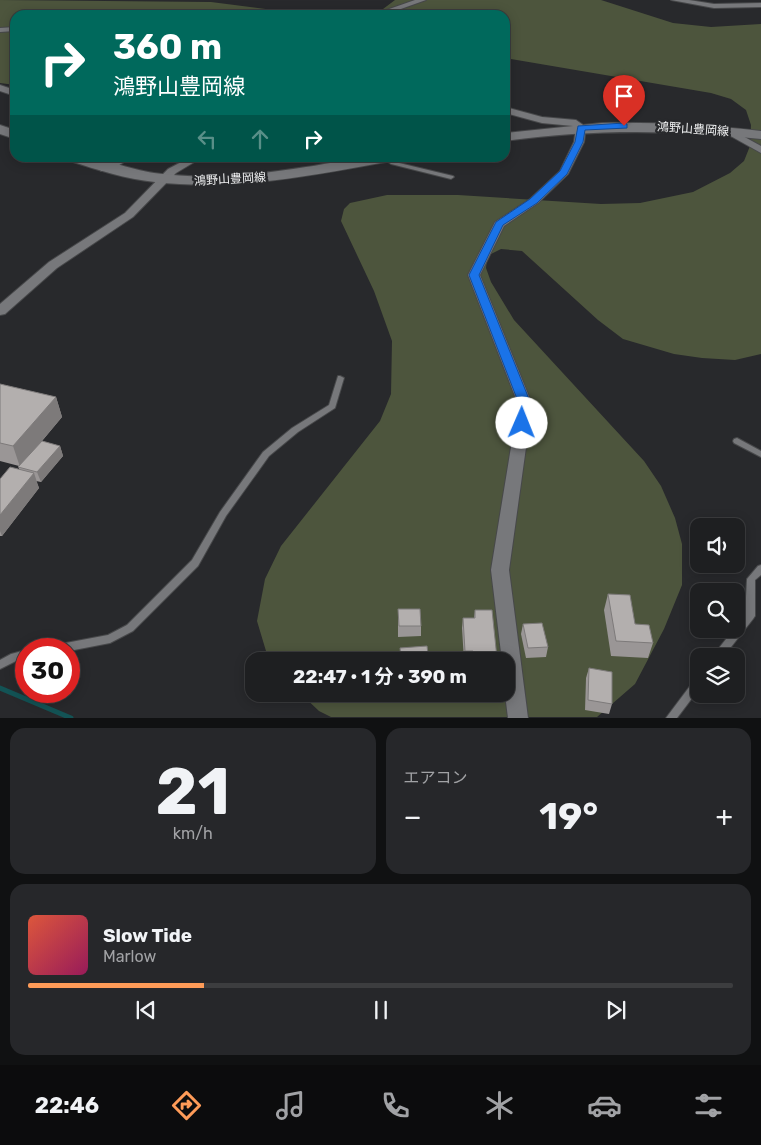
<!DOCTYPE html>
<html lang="ja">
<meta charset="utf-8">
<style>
body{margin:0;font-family:Rubik,"Noto Sans JP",sans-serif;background:#26272a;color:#f1f3f6;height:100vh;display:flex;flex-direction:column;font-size:19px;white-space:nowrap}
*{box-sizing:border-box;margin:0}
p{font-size:16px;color:#a1a2a5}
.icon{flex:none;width:28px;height:28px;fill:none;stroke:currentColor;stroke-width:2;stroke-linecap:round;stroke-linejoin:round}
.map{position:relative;height:718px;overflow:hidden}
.side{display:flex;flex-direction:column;gap:10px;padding:10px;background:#101112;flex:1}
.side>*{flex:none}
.top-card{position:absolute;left:10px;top:10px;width:500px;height:152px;border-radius:15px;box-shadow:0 2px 12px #0003,0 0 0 1px #3c3d3f;background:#00695c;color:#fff;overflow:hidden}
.controls{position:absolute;left:690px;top:518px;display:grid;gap:10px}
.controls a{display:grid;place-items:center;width:55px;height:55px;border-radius:10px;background:#1e1f21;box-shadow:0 2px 12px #0003,0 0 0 1px #3c3d3f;font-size:25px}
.speed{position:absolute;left:15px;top:638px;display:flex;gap:10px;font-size:25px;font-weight:700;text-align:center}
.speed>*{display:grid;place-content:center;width:65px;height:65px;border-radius:50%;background:#1e1f21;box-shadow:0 2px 12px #0003,0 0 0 1px #3c3d3f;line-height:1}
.speed .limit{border:8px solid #d22;background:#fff;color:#111}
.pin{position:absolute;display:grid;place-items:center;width:42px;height:42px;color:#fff;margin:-51px -21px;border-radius:50% 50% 50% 0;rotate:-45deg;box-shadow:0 0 5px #0007}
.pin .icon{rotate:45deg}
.me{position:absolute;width:55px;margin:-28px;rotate:1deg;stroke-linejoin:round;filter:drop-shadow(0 0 4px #0008)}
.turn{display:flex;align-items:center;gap:18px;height:105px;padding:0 20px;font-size:22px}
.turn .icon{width:65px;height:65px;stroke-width:2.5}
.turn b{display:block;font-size:35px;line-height:42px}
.lanes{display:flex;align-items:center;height:48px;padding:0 20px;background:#0003;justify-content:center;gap:25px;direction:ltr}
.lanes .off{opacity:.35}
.big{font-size:38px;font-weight:700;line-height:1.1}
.side .widget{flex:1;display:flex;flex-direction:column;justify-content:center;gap:8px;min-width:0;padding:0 18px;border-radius:15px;background:#26272a}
.side .dial{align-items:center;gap:0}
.dial b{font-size:65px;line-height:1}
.song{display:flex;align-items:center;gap:15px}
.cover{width:60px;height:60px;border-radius:8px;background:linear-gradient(135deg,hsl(10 70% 55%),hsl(330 70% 35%))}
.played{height:5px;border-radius:2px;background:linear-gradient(90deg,#fe9b58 25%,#3c3d3f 25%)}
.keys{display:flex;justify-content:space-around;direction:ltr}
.heat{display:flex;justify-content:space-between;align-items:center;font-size:28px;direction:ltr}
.side .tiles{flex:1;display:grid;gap:10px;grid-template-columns:1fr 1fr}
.widget:last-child{grid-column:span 2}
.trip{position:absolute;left:245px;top:652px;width:270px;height:50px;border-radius:15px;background:#1e1f21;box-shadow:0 2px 12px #0003,0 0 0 1px #3c3d3f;font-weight:700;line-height:50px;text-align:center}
.tab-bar{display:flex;height:80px;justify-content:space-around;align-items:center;background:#0c0c0d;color:#a1a2a5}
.tab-bar .icon{width:35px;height:35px}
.tab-bar .current{color:#fe9b58}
.tab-bar b{font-size:22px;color:#f1f3f6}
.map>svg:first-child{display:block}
</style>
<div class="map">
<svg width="761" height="718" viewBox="0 0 761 718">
<rect width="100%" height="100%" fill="#28292c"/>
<g fill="#4d553d">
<polygon points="0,0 211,2 312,15 15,15 15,85 0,83"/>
<polygon points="395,0 601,0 673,23 711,27 761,24 761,354 735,360 702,358 674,354 623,339 598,320 522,251 501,249 491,254 487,259 486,268 491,282 514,320 644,461 661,486 675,518 682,544 682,585 664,629 635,684 597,717 331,717 319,711 301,694 506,694 506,661 269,661 257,621 265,579 281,546 380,421 391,394 392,341 374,291 341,221 344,209 350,203 387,195 458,195 601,204 640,203 693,192 730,173 744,161 750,146 751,125 746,110 731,99 711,93 505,58 505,15 334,15 383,9"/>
</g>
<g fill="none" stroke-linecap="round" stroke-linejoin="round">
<polyline stroke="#135355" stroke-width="5" points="0,688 71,718"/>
<g stroke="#47484a" stroke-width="2">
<g id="service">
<polygon points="383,158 389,158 395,162 453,176 454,177 451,179 391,164"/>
<polygon points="338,376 340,376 344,378 335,408 298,432 269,456 226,516 198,566 133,631 110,643 69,651 69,649 50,649 52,646 55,645 108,635 127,625 192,560 220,512 263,452 292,428 329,405"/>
<polygon points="737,438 761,451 761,457 734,443 733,441 734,439"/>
<polygon points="761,565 761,575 755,580 755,616 753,619 724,656 713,656 715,653 734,629 736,629 736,626 745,615 747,579 758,566"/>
<polygon points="26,650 26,658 16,661 0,669 0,660 11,654"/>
<polygon points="699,677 699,689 677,718 666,718 696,678"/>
</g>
</g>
<g stroke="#47484a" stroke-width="2">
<g id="minor">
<polygon points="415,0 426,0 384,15 372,15"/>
<polygon points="671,0 689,0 714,4 761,3 761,7 714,8"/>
<polygon points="15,27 15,31 0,32 0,28"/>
<polygon points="0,85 15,90 15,96 0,91"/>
<polygon points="505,107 542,117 576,120 586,127 584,142 568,174 538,203 504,226 480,275 532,404 509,570 528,718 508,718 505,694 506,661 502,661 491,570 518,404 468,275 495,222 530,199 560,171 574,142 576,128 573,126 542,123 505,113"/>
<polygon points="730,129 761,146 761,153 727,134 725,132"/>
<polygon points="119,158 131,158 109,171 101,171 100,169"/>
<polygon points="189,158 201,158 176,173 133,217 57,268 5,314 0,315 0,304 49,262 125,213 168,169"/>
</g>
</g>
<g stroke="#47484a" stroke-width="2">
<g id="secondary">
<path d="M602 123C655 122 708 125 761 131V139C675 130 591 129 505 141V133Z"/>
<polygon points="0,125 15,130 15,139 0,134"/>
<path d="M68 158C93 154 127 169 154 173 204 180 256 175 306 167 335 163 365 154 393 158L391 161 386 162C310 176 233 191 155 182 126 179 98 170 70 161Z"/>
</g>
</g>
<use href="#service" fill="#77787b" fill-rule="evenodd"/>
<use href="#minor" fill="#77787b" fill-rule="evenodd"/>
<use href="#secondary" fill="#77787b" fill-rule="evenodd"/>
</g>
<g fill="#9a9696">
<polygon points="0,384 56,397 62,417 42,441 60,446 63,456 41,482 36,481 39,488 2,536 0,536 0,479 19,469 19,466 0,461"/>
<polygon points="608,594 653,643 648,658 611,656 604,610"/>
<polygon points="398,609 421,626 421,636 398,637"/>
<polygon points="475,610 497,658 496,661 464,661 462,628 463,618 474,618"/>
<polygon points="523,624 548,647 546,657 526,658 521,634"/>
<polygon points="506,662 511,689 509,699 494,698 493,694 506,694"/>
<polygon points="589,668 612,704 609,714 585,710 586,678"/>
</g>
<g fill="#7d7a7a">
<polygon points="56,397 62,417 20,467 13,446"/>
<polygon points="60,446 63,456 41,482 37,472"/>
<polygon points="34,473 39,488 2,536 0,531 0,515"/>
</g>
<g fill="#b3afae" stroke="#7d7a7a">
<polygon points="0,384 56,397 13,446 0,443"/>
<polygon points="42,441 60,446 37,472 18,467"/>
<polygon points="10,467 34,473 0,515 0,479"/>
<polygon points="608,594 630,595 635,624 649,625 653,643 616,641"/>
<polygon points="398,609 420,609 421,626 399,626"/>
<polygon points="475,610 492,610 497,658 474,658 473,651 465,651 463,618 475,618"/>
<polygon points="542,623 548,647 528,648 523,624"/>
<polygon points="427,646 429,661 401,661 400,648"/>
<polygon points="506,662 508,662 511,689 506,689"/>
<polygon points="589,668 612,672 612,704 588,700"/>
</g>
<polygon fill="#1a73e8" stroke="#114b97" points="624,123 627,124 627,128 585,130 583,142 567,174 537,203 503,225 479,275 531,404 527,426 518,426 516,423 519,404 469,275 496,222 530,199 560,171 575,142 578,126"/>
<g text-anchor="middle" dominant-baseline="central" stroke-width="5" stroke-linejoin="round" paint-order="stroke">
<g font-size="12" fill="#f1f2f3" stroke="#28292c">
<text transform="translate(693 129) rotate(4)">鴻野山豊岡線</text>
<text transform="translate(230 179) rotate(-3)">鴻野山豊岡線</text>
</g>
</g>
</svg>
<div class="controls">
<a><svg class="icon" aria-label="sound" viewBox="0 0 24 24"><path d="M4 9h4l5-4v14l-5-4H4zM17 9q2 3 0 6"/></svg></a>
<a><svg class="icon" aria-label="search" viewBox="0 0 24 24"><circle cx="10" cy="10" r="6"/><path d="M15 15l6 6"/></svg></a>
<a><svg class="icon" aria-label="layers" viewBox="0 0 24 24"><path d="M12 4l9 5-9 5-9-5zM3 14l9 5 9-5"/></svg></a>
</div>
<div class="speed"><div class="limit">30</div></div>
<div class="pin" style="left:624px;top:126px;background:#d93025"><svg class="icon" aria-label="arrive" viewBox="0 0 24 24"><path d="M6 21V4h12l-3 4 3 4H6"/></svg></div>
<svg class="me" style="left:522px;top:423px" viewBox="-20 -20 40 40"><circle r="19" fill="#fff"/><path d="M0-13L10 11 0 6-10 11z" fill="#1a73e8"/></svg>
<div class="trip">22:47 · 1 分 · 390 m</div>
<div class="top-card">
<div class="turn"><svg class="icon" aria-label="right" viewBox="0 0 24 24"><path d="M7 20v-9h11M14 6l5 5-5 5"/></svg><div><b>360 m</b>鴻野山豊岡線</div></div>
<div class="lanes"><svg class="icon off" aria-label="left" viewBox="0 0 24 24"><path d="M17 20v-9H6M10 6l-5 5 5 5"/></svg><svg class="icon off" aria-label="ahead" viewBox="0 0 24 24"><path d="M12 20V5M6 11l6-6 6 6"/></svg><svg class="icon" aria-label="right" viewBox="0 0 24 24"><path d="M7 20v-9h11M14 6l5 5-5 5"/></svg></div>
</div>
</div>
<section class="side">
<div class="tiles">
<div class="widget dial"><b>21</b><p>km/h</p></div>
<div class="widget"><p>エアコン</p>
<div class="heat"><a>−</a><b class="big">19°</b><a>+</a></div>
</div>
<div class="widget">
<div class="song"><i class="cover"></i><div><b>Slow Tide</b><p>Marlow</p></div></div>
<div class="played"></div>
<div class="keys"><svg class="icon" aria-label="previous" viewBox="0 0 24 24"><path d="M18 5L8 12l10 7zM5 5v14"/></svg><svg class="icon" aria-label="pause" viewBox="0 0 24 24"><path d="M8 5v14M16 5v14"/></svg><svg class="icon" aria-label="next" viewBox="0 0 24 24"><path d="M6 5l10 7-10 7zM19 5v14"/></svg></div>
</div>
</div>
</section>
<nav class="tab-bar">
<b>22:46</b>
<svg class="icon current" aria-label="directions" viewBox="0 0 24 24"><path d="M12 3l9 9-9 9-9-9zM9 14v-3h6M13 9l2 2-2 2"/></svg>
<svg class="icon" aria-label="music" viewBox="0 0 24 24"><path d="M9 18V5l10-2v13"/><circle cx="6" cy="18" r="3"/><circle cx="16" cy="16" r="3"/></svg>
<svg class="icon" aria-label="phone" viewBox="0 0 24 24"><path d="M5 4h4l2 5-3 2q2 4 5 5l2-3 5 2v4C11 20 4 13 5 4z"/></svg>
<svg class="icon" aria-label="climate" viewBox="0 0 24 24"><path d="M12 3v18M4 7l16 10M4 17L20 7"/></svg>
<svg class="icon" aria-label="car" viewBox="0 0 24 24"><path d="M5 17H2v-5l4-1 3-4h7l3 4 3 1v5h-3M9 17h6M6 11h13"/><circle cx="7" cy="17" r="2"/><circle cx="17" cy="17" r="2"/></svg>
<svg class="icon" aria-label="filters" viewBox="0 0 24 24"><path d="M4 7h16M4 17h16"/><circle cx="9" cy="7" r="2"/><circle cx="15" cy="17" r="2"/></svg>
</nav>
